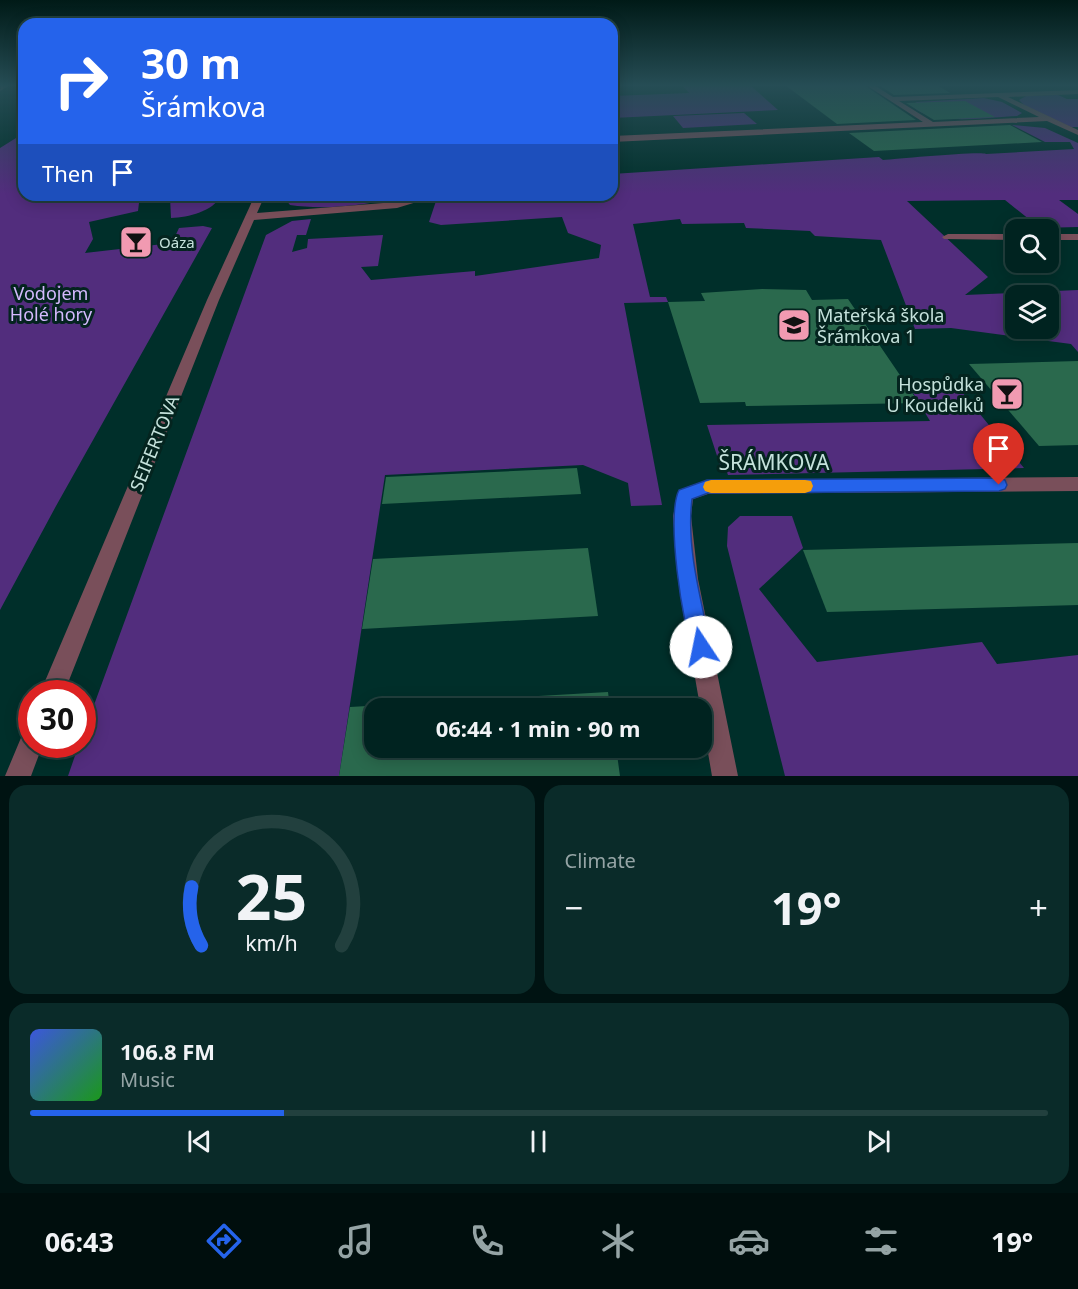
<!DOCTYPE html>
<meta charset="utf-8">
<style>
body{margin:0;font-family:"Noto Sans",sans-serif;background:#0a2b29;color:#f1f3f6;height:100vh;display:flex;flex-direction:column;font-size:22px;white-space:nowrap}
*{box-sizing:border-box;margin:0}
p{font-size:20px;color:#95a4a5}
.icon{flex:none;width:33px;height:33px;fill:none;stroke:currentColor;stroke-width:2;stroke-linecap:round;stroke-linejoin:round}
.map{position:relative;height:776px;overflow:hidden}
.sheet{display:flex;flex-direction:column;gap:9px;padding:9px;background:#001312;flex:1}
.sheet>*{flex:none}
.banner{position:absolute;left:18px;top:18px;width:600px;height:183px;border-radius:18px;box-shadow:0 3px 15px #0003,0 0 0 2px #22403e;background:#2563eb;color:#fff;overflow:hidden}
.controls{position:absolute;left:1005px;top:219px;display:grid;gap:12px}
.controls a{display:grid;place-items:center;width:54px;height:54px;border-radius:12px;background:#002320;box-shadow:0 3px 15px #0003,0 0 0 2px #22403e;font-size:30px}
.speed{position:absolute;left:18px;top:680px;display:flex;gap:12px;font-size:30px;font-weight:700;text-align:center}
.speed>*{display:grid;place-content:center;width:78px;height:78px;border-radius:50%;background:#002320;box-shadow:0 3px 15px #0003,0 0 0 2px #22403e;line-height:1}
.speed .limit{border:9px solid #d22;background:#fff;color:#111}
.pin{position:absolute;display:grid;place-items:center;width:51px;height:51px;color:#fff;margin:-62px -26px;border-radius:50% 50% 50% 0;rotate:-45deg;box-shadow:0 0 6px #0007}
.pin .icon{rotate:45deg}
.me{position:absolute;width:66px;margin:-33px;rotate:349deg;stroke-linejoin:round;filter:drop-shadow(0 0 4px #0008)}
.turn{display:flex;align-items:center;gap:21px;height:126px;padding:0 24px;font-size:27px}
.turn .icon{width:78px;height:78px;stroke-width:2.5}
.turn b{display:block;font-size:42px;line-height:51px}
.then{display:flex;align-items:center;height:57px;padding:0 24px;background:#0003;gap:12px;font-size:22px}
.big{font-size:45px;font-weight:700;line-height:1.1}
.sheet .tile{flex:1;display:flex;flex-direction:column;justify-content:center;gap:9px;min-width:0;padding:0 21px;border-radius:18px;background:#0a2b29}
.sheet .dial{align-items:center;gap:0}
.dial svg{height:156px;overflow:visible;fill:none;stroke:#22403e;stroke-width:7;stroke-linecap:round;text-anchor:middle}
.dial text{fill:#f1f3f6;stroke:none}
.song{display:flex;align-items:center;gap:18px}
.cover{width:72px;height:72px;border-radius:9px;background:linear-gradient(135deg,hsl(230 70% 55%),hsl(120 70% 35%))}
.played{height:6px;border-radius:3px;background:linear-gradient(90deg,#2563eb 25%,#22403e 25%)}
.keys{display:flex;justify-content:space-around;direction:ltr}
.heat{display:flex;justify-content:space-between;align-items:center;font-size:33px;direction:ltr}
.sheet .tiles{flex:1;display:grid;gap:9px;grid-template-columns:1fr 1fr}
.tile:last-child{grid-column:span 2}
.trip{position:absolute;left:364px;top:698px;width:348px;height:60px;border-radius:18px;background:#002320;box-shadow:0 3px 15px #0003,0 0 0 2px #22403e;font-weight:700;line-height:60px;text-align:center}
.dock{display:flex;height:96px;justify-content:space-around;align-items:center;background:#000e0d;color:#95a4a5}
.dock .icon{width:42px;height:42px}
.dock .active{color:#2563eb}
.dock b{font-size:27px;color:#f1f3f6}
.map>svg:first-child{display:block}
</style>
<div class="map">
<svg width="1078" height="776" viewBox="0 0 1078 776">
<rect width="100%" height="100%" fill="#002f2a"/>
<g fill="#522d7d" fill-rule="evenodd">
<polygon points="682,85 750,85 778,110 612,118 612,96 689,93"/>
<polygon points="1058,95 1067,99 1078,99 1078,127 1071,127 1024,105 1019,100 1026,96"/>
<path d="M984 98 1002 102 1022 113 1017 116C987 117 932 127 911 105L917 102Z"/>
<polygon points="744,113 757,124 683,128 673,116"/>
<path d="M1012 125 1045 128 1078 143V200H1059L1078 214V227L1040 228 1005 200 907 201 988 277 965 295 1078 290V352L1071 344 951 328 915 329 881 240 815 236 810 231 746 228 744 223 682 224 680 219 633 224 650 297H666L668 302 624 303 662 505 631 506 628 483 583 465 385 475 339 776H68L79 744H82L83 735 266 235 292 221 311 219 306 235H297L292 252 307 248 308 239 383 235 378 266 361 267 371 280 475 271V276L599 258 601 245 568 233 562 217 441 225 429 222 438 195H612V174L879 157 883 160C898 159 980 151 986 154L1074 149 1070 142H1045ZM1016 296H1048V328H1016Z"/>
<polygon points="24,133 24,195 140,195 138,211 89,222 93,239 85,253 172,243 179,228 203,226 212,228 56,506 0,610 0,148"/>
<path d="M181 195H222C212 212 189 217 171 218L170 197Z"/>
<path d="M282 195H403C371 206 323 210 290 205Z"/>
<polygon points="962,392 1024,468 728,475 725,467 717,465 720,465 707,425 930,421 913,393"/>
<polygon points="740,516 792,516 803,548 759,589 817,662 982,642 997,664 1078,655 1078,776 785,776 727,546 728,527"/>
</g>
<g fill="#2a694d">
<polygon points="785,85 864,85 916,120 837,124"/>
<polygon points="879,85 937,85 950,93 894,95"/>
<polygon points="965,101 995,117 934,120 906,103"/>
<polygon points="1010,125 1042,142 874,151 849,133"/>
<polygon points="762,289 806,290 812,300 848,299 919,403 746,406 745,402 700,403 668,302 705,301 701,293"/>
<polygon points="1078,361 1078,445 1039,446 969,364"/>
<polygon points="577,468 581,494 382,504 386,477"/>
<polygon points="1078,543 1078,605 827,612 803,550"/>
<polygon points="588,548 598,616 362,629 373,559"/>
<polygon points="608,692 610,708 375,708 375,747 616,747 620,776 339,776 350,707"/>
</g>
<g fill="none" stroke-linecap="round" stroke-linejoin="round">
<g fill="#794f5a" fill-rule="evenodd">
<polygon points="10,85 0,91 1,85"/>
<path d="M866 85H874L893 97 1078 90V94L1008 97 1078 130V135L1047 121 612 142V136L923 122ZM998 97 1039 117 933 122 899 101Z"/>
<polygon points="255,195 265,195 257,213 396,202 414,195 425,195 420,201 397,208 254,220 219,300 64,693 40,693 207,300"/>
<polygon points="948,234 1016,234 1016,240 944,239 942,237"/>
<rect x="1048" y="234" width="30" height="6"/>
<polygon points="1078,477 1078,491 708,494 693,499 691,516 698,579 738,776 712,776 678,579 673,516 679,490 707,480"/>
<polygon points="32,730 32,744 43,744 31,776 5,776 23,733"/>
</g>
</g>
<linearGradient id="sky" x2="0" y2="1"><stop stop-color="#001a17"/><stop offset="0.44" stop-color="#264d55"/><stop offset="1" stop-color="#264d55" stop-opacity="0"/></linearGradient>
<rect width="1078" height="194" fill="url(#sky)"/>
<path fill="#2563eb" stroke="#184099" stroke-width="1.5" d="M999 478 1005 480 1007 485 1005 489 999 491 708 493 692 499C686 548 701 599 711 647L708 654 701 657 694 654C682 626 666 516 679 490L707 480Z"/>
<polygon fill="#f59e0b" points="711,480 805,480 811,481 813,486 811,491 805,493 711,493 705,491 703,487 705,482"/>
<defs>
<g id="bar-square" transform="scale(1.725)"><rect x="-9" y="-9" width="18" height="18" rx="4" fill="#f19ab1" stroke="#04241f"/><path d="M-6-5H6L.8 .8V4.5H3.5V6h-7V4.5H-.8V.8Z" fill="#111"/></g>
<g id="school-square" transform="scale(1.725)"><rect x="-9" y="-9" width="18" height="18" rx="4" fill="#f19ab1" stroke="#04241f"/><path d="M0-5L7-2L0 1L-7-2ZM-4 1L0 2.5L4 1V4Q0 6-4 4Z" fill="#111"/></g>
</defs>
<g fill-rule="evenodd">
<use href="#bar-square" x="136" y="242"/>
<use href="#school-square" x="794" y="325"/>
<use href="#bar-square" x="1007" y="394"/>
</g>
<g text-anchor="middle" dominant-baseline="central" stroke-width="6" stroke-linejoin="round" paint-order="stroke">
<g font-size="15" fill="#c5e2dc" stroke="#04241f" text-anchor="start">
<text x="159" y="242">Oáza</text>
</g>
<g font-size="18" fill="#d4b9fd" stroke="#04241f">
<text x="51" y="293">Vodojem<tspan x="51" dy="21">Holé hory</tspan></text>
</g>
<g font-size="18" fill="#c5e2dc" stroke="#04241f" text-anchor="start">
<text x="817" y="315">Mateřská škola<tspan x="817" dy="21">Šrámkova 1</tspan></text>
<text x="984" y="384" text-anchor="end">Hospůdka<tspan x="984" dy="21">U Koudelků</tspan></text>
</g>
<g font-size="18" fill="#c5e2dc" stroke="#04241f">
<text transform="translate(154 443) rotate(-68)">SEIFERTOVA</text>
</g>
<g font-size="21" fill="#c5e2dc" stroke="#04241f">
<text x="774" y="462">ŠRÁMKOVA</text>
</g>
</g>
</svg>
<div class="controls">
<a><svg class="icon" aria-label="search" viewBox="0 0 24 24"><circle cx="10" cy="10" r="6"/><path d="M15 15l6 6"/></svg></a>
<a><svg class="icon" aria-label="layers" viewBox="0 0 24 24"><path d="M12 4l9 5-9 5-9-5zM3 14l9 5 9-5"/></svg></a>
</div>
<div class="speed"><div class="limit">30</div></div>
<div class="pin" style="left:999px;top:485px;background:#d93025"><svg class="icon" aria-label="arrive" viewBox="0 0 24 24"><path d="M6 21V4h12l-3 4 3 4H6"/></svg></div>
<svg class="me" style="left:701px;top:647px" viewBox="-20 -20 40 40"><circle r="19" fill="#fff"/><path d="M0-13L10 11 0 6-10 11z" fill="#2563eb"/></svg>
<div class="trip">06:44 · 1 min · 90 m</div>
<div class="banner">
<div class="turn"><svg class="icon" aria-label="right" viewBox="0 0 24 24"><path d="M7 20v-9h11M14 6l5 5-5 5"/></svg><div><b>30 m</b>Šrámkova</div></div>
<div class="then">Then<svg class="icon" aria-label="arrive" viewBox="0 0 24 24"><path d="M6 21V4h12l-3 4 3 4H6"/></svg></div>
</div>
</div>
<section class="sheet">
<div class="tiles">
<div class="tile dial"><svg viewBox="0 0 100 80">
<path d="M14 69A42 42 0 1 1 86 69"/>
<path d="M14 69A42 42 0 0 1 9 39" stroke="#2563eb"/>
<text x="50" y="56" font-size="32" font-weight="700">25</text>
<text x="50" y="72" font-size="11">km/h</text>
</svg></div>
<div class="tile"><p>Climate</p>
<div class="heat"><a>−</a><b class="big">19°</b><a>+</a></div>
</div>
<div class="tile">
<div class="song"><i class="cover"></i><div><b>106.8 FM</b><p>Music</p></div></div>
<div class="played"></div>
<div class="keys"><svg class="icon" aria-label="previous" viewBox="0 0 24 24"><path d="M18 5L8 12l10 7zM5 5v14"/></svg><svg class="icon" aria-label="pause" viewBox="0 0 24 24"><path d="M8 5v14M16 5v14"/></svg><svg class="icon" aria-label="next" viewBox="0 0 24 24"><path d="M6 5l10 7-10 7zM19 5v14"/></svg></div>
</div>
</div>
</section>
<nav class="dock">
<b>06:43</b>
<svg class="icon active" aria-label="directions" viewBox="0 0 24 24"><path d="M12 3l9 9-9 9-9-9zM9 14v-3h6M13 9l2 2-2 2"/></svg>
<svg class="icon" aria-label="music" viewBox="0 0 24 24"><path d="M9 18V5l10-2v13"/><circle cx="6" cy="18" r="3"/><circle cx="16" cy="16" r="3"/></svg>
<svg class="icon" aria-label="phone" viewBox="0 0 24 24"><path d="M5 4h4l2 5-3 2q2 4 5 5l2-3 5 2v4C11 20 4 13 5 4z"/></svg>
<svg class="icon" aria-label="climate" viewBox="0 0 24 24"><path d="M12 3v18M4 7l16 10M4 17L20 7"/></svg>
<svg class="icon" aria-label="car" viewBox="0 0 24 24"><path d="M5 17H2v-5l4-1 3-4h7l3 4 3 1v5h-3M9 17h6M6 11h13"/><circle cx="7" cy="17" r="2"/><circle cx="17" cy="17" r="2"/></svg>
<svg class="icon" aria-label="filters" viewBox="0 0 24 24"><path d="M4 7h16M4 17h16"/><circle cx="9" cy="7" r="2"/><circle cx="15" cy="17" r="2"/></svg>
<b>19°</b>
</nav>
